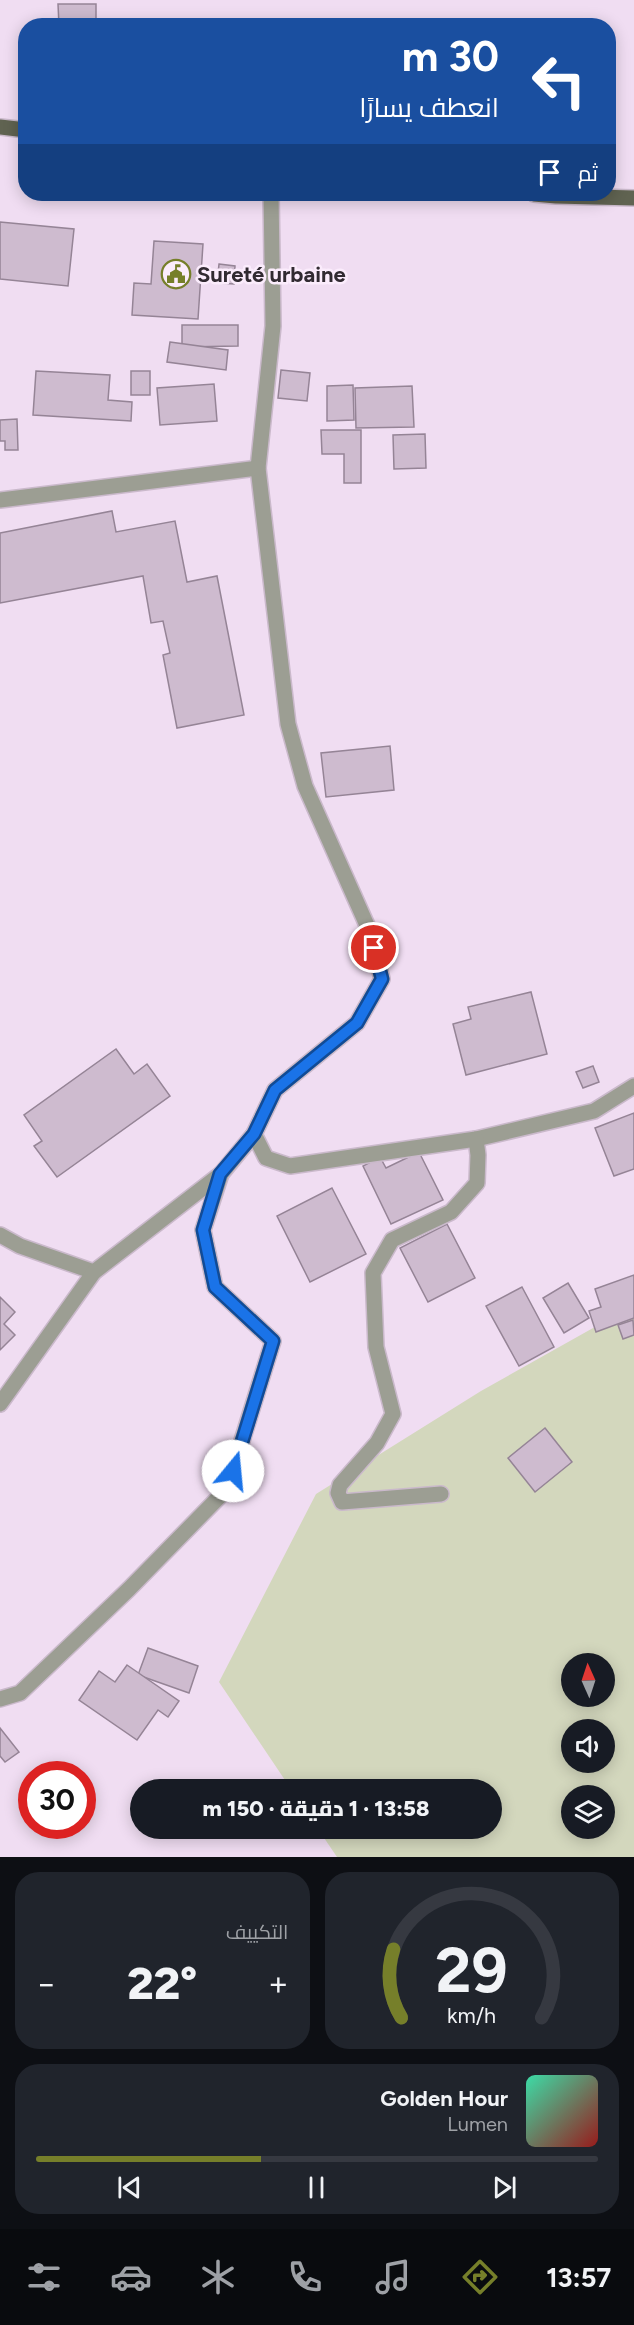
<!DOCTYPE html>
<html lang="ar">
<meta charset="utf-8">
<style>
body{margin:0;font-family:Figtree,Cairo,sans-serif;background:#20242c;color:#f1f3f6;direction:rtl;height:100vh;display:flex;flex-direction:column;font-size:22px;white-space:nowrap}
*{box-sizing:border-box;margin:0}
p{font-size:20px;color:#9ea1a6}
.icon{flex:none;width:33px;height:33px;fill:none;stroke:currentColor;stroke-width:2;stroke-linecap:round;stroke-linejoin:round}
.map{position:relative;height:1857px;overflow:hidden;direction:ltr}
.details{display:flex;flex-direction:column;gap:15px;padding:15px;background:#0d0f14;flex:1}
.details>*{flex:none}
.guide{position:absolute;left:18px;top:18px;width:598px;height:183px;border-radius:24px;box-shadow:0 3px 15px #0003;direction:rtl;background:#1a4fa0;color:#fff;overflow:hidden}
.needle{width:39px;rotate:357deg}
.buttons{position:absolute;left:561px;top:1653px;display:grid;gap:12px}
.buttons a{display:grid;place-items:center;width:54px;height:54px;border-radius:50%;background:#171b24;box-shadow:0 3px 15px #0003;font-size:30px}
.speed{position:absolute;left:18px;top:1761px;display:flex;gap:12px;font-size:30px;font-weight:700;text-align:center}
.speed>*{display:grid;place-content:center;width:78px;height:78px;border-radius:50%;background:#171b24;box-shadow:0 3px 15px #0003;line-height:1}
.speed .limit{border:9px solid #d22;background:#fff;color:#111}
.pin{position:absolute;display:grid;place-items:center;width:51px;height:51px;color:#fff;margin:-26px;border:3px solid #fff;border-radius:50%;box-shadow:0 2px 6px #0007}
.me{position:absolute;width:66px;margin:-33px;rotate:17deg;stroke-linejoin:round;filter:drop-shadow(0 0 4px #0008)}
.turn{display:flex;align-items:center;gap:21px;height:126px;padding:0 18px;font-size:27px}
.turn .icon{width:78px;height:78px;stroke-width:2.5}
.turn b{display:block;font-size:42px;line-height:51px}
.then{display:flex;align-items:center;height:57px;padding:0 18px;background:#0003;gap:12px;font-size:22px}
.big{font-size:45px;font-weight:800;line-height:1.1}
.details .card{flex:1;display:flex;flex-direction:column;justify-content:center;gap:9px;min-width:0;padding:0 21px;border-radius:24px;background:#20242c}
.details .dial{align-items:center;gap:0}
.dial svg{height:156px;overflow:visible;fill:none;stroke:#363941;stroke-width:7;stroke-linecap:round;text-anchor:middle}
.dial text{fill:#f1f3f6;stroke:none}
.song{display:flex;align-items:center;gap:18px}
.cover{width:72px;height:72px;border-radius:9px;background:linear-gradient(135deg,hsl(160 70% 55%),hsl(0 70% 35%))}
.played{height:6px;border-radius:3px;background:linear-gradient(90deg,#767f2a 40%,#363941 40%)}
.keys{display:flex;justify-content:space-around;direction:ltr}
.heat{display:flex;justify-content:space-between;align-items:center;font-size:33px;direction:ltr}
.details .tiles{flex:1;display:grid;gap:15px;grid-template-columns:1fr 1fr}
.card:last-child{grid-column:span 2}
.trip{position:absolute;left:130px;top:1779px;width:372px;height:60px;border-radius:30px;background:#171b24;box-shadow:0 3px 15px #0003;font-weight:800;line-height:60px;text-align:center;direction:rtl}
.dock{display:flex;height:96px;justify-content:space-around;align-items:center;background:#090b0e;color:#9ea1a6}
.dock .icon{width:42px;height:42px}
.dock .selected{color:#767f2a}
.dock b{font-size:27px;color:#f1f3f6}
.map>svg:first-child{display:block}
</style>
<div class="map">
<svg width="634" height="1857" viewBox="0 0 634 1857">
<rect width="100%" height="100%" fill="#f0ddf2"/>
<path fill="#d3d7bd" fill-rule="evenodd" d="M634 1305V1857H337L318 1829 492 1828V1790L291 1789 219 1682 316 1494 481 1391ZM572 1664H604V1696H572ZM572 1730H604V1762H572ZM572 1796H604V1828H572Z"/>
<g fill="#cebbcf" stroke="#958496" stroke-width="1.5">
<polygon points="58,4 96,4 96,26 59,26"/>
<polygon points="0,222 74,229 68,286 0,279"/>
<polygon points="154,241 203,244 198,319 132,315 134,283 151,284"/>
<polygon points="219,264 235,266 234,284 217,283"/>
<polygon points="182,325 238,325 238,346 182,347"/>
<polygon points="170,342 228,350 226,370 167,362"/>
<polygon points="281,370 310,373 307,401 278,398"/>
<polygon points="36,371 110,375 108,400 132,402 131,421 33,415"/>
<rect x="131" y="371" width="19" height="24"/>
<polygon points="214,384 217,421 160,425 157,388"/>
<polygon points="353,385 354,420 327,421 327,386"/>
<polygon points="412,386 414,427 356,428 355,388"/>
<polygon points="17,419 18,450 5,450 5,441 0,441 0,420"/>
<polygon points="321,430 361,430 361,483 344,483 344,454 322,454"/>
<polygon points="425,434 426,468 394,469 393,435"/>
<polygon points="112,511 116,532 175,521 187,582 217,576 244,715 177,728 163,655 170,653 163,621 151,623 143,576 0,603 0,533"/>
<polygon points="390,746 394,790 326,797 321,753"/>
<polygon points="531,992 547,1054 466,1075 453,1024 471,1019 468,1007"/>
<polygon points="116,1049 134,1074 147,1064 170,1096 57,1177 34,1146 42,1141 24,1115"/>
<polygon points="593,1066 599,1082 583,1088 576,1072"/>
<polygon points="634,1113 634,1169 614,1176 595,1128"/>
<polygon points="419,1152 443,1200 391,1224 363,1166 380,1157 386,1168"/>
<polygon points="332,1188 366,1254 310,1282 277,1216"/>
<polygon points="447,1224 475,1278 428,1302 400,1248"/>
<polygon points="634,1275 634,1318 596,1332 589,1311 601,1307 595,1289"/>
<polygon points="568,1283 589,1318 564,1333 543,1298"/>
<polygon points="522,1287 554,1347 519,1366 486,1306"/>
<polygon points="0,1297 15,1312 4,1324 15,1335 0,1350"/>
<polygon points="633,1320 634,1335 623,1339 618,1325"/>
<polygon points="545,1428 572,1462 535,1492 508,1458"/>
<polygon points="148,1648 198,1666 189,1693 138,1675"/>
<polygon points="127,1665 179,1701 168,1717 158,1710 137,1740 79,1700 99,1671 115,1682"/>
<polygon points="0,1728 19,1752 5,1762 0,1756"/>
</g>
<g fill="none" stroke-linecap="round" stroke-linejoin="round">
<g stroke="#cab9cb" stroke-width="18">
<g id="minor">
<polyline points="271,194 273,326 258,468 288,724 305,786 370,932 382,979 357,1023 275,1090 254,1134 266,1158 290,1166 476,1139 594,1111 634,1086"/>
<polyline points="0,500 258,468"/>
<polyline points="0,1235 20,1246 94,1272"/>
<polyline points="0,1404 94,1272 221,1174"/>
<polyline points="441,1494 342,1502 338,1493 340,1485 377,1443 393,1414 376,1347 373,1273 392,1240 451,1212 477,1183 478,1155 476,1139"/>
<polyline points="0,1699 20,1693 129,1589 227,1489 273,1341 215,1287 203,1230 221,1174 254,1134"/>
</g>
</g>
<g stroke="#cab9cb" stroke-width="18">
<g id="major">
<polyline points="0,127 26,130"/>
<polyline points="534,194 556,196 634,198"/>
</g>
</g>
<use href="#minor" stroke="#9c9e93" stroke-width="15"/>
<use href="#major" stroke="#606351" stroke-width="15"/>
</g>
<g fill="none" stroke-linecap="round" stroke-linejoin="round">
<g stroke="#114b97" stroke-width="15">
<polyline id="route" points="233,1471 273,1341 215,1287 203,1230 220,1174 254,1134 275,1090 357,1023 382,979 374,948"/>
</g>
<use href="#route" stroke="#1a73e8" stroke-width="10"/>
</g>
<defs>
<g id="civic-ring" transform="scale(1.5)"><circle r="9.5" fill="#fbecfc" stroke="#767f2a" stroke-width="1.5"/><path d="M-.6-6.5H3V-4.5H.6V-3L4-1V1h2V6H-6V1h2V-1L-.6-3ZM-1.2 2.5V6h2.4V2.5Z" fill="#767f2a"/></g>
</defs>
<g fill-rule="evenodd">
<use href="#civic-ring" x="176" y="274"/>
</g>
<g text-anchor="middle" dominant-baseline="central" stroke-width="5" stroke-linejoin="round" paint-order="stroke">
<g font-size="22" font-weight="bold" fill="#312a31" stroke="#fbecfc" text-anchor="start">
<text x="197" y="274">Sureté urbaine</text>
</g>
</g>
</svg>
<div class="buttons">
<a><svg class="needle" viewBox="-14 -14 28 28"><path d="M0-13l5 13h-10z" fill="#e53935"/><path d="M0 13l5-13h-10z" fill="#9ea1a6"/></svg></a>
<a><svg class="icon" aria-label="sound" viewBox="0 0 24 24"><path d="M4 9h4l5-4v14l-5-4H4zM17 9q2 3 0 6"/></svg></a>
<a><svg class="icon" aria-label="layers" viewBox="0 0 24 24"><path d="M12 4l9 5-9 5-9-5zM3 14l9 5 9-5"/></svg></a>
</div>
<div class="speed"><div class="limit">30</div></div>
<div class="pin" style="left:374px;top:948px;background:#d93025"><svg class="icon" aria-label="arrive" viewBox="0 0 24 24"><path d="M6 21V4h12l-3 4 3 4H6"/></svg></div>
<svg class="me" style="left:233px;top:1471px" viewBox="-20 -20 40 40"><circle r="19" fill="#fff"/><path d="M0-13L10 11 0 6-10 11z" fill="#1a73e8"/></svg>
<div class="trip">13:58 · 1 دقيقة · 150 m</div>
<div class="guide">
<div class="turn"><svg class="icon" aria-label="left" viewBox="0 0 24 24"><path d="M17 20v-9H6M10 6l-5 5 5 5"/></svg><div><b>30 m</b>انعطف يسارًا</div></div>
<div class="then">ثم<svg class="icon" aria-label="arrive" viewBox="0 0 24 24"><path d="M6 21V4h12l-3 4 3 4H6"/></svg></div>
</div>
</div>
<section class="details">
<div class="tiles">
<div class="card dial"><svg viewBox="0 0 100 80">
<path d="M14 69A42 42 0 1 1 86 69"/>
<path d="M14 69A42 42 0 0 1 10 34" stroke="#767f2a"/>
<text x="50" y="56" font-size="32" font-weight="700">29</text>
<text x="50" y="72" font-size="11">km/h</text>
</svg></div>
<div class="card"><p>التكييف</p>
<div class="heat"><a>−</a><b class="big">22°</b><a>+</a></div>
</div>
<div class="card">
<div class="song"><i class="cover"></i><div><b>Golden Hour</b><p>Lumen</p></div></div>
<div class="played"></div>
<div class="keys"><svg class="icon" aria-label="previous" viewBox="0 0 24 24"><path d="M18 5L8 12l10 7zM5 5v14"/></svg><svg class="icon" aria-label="pause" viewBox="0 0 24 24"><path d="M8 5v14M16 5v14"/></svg><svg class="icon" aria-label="next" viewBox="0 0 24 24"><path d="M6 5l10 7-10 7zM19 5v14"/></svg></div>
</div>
</div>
</section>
<nav class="dock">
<b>13:57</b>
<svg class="icon selected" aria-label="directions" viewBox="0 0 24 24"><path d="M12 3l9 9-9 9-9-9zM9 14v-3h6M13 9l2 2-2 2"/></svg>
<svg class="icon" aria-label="music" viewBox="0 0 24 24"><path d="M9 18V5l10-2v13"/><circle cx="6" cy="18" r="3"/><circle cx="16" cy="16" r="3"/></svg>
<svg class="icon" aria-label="phone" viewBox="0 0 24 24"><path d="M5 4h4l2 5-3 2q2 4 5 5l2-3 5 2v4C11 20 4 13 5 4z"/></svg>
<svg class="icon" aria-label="climate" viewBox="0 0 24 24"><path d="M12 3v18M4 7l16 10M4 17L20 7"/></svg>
<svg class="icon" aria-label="car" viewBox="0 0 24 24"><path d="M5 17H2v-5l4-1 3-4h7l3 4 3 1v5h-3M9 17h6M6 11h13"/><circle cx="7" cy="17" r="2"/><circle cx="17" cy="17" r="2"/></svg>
<svg class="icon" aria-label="filters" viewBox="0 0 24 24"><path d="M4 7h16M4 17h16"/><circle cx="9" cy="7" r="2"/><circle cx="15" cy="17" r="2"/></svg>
</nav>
